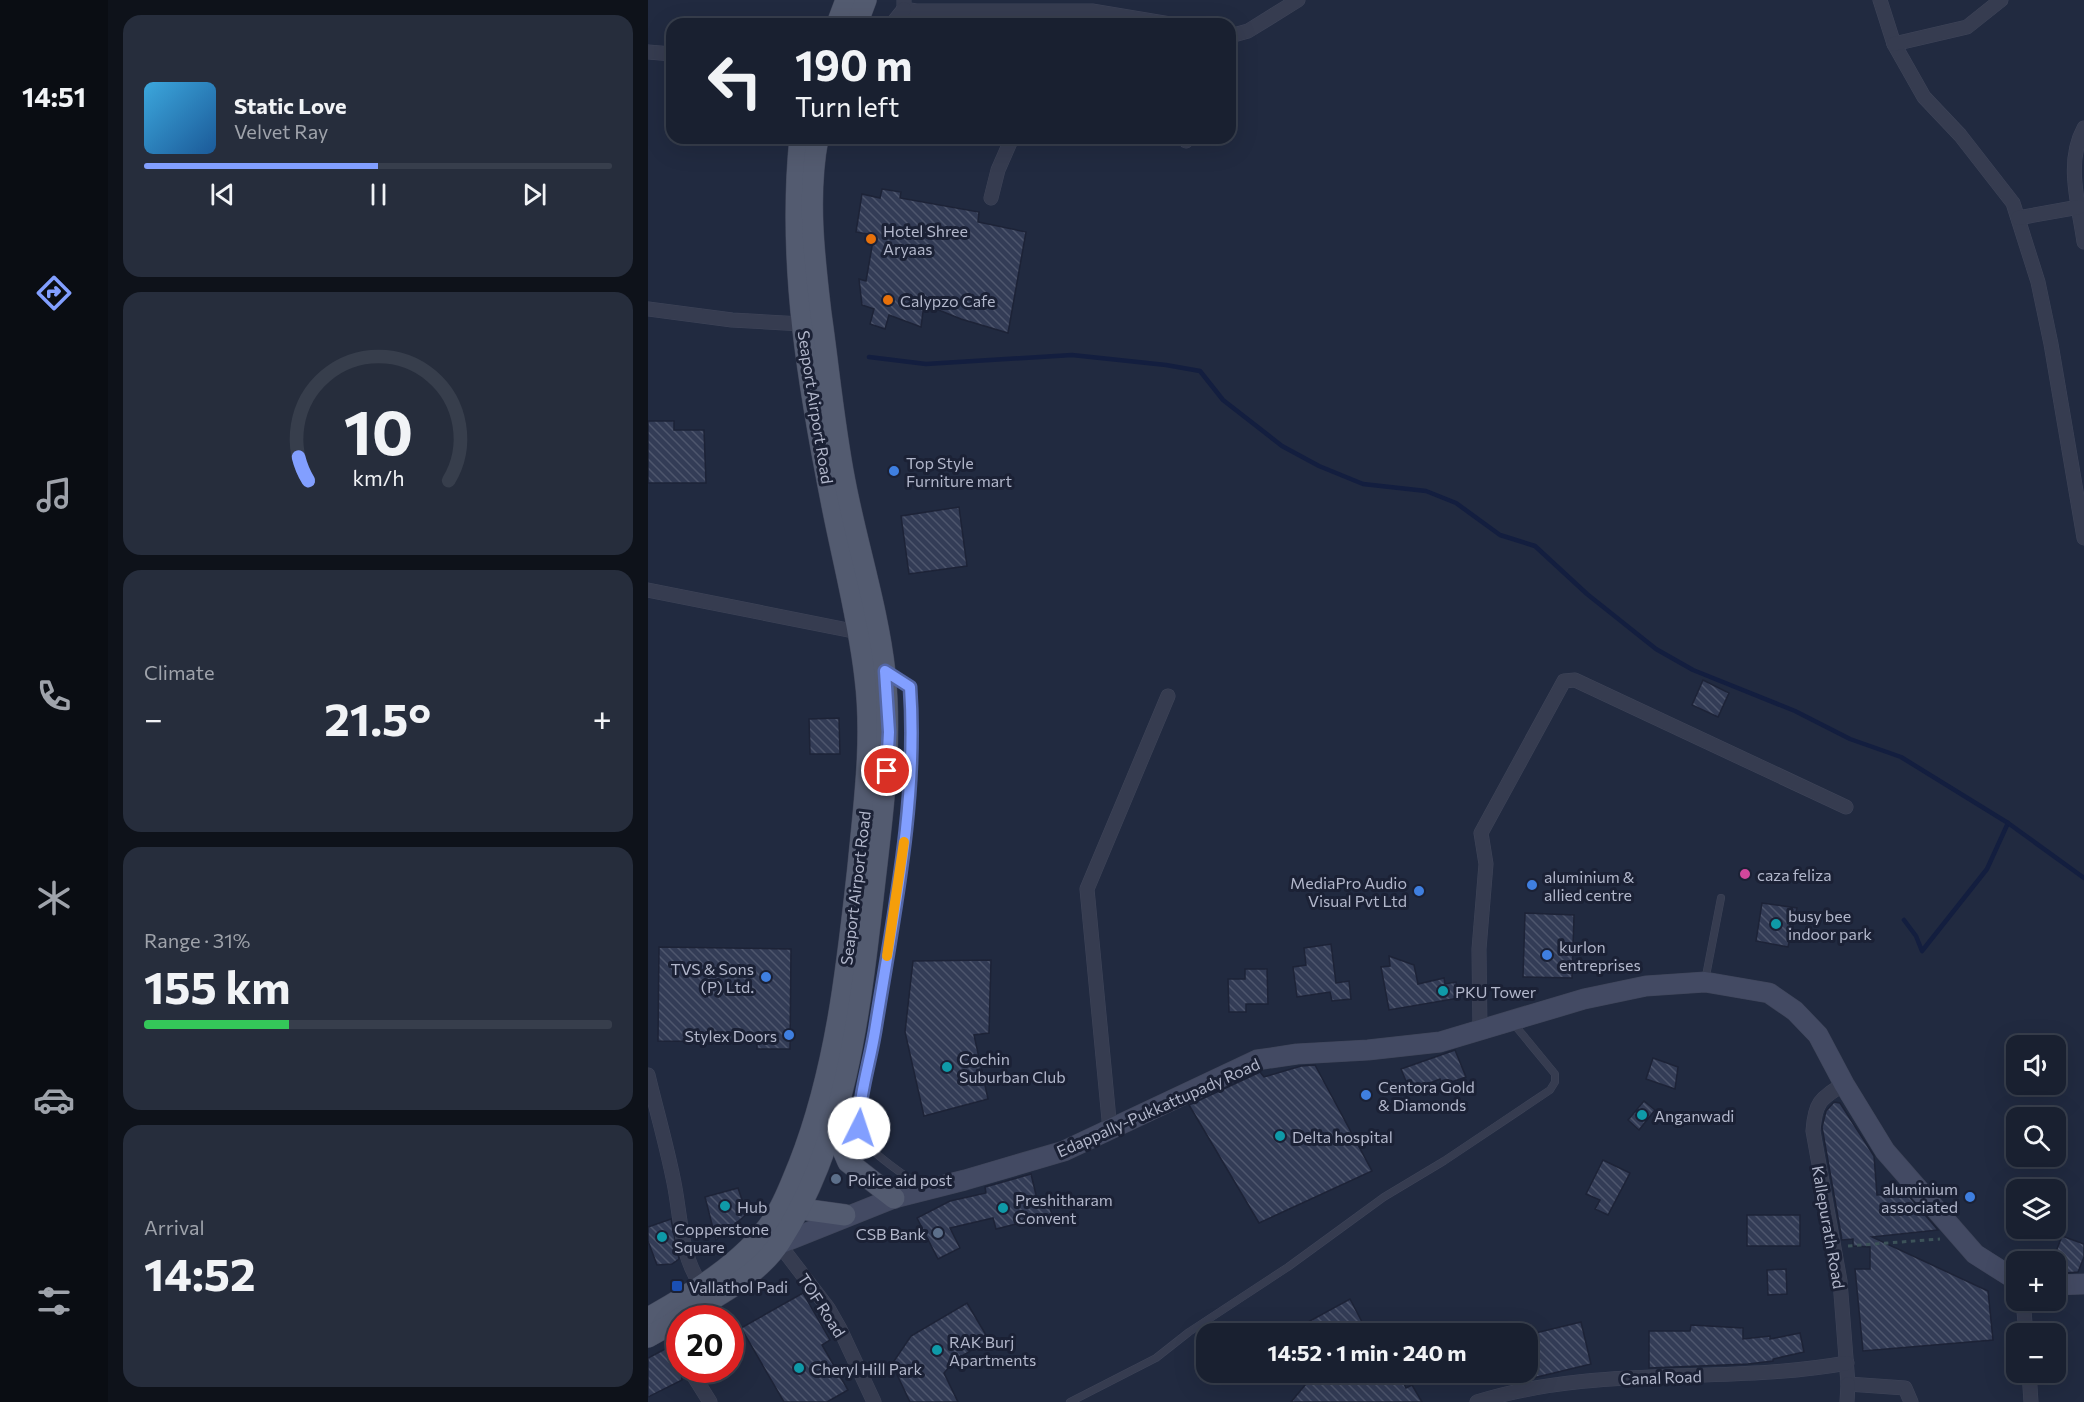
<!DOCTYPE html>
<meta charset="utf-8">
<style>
body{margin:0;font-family:Commissioner,sans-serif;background:#262d3c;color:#f1f3f6;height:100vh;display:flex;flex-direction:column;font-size:22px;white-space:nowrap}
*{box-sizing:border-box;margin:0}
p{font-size:20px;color:#9fa3ab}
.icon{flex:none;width:33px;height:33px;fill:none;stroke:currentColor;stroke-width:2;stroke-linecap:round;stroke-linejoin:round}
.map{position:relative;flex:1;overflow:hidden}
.panel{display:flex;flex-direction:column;gap:15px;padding:15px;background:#0e121a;width:540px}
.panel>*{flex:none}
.hud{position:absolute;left:18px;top:18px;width:570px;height:126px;border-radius:18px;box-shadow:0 6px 24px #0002,0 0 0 2px #373e4c;background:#192030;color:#f1f3f6;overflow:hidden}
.buttons{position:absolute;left:1358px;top:1035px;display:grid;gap:12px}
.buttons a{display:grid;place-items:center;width:60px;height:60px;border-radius:12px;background:#192030;box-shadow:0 6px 24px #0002,0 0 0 2px #373e4c;font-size:30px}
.speed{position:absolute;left:18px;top:1305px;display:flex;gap:12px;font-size:30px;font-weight:700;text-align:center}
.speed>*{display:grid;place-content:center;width:78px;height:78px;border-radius:50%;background:#192030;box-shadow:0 6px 24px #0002,0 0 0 2px #373e4c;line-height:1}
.speed .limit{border:9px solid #d22;background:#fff;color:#111}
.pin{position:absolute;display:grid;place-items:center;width:51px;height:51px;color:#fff;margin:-26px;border:3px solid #fff;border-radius:50%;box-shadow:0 2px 6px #0007}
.me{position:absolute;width:66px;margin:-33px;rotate:4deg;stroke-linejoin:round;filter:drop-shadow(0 0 4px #0008)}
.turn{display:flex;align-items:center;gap:21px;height:126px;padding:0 30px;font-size:27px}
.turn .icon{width:78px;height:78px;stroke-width:2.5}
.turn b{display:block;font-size:42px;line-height:51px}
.big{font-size:45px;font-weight:700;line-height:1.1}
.panel .tile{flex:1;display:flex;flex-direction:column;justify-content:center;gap:9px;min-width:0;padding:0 21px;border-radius:18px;background:#262d3c}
.panel .dial{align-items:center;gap:0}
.dial svg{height:156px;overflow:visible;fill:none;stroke:#373e4c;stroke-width:7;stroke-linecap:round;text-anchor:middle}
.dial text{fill:#f1f3f6;stroke:none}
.song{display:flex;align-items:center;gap:18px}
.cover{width:72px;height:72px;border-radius:9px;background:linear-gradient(135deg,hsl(200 70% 55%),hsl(210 70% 35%))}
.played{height:6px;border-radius:3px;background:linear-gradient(90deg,#829fff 50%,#373e4c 50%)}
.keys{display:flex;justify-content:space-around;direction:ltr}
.heat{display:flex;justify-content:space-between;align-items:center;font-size:33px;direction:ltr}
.charge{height:9px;border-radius:4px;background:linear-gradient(90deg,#34c759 31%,#373e4c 0)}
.trip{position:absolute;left:548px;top:1323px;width:342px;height:60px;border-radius:18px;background:#192030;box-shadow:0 6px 24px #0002,0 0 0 2px #373e4c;font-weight:700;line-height:60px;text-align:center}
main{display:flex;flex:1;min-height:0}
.dock{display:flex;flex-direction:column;width:108px;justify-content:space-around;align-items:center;background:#0a0d13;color:#9fa3ab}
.dock .icon{width:42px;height:42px}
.dock .active{color:#829fff}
.dock b{font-size:27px;color:#f1f3f6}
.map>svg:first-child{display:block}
</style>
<main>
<nav class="dock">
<b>14:51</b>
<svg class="icon active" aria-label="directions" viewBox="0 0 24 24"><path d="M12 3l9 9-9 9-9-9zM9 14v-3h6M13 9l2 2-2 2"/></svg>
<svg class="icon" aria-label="music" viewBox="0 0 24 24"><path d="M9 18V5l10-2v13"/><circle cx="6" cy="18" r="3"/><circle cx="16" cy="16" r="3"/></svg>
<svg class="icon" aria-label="phone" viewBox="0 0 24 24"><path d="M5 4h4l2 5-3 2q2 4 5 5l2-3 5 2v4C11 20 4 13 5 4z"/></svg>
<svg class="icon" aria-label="climate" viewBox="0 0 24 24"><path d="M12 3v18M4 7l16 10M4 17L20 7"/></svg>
<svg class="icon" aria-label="car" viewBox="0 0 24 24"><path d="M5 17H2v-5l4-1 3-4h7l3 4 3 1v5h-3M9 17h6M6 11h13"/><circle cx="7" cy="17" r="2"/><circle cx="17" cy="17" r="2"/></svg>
<svg class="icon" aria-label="filters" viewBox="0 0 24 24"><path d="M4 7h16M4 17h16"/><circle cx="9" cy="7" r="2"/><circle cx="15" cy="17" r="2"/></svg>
</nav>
<section class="panel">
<div class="tile">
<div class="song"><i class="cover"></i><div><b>Static Love</b><p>Velvet Ray</p></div></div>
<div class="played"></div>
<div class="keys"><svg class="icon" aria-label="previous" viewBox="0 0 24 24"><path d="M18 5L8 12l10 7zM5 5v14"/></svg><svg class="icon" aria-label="pause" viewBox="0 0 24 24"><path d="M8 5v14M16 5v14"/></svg><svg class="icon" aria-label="next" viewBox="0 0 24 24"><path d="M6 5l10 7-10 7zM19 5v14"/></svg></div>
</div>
<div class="tile dial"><svg viewBox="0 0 100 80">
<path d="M14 69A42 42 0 1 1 86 69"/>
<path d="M14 69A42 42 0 0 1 9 57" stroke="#829fff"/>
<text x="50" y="56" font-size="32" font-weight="700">10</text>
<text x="50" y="72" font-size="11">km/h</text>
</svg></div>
<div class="tile"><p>Climate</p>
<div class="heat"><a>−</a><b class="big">21.5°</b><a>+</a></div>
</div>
<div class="tile"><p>Range · 31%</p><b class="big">155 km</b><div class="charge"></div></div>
<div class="tile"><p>Arrival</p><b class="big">14:52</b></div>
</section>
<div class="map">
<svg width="1436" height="1402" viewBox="0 0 1436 1402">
<defs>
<pattern id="building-back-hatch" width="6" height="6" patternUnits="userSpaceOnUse" patternTransform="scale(1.5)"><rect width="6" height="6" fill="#333c56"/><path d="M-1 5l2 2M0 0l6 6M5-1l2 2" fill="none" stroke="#4e566d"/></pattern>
</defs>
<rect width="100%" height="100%" fill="#212a40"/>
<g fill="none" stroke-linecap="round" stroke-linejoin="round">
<g stroke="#131e3f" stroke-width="4.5">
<polyline points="221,357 278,364 424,355 518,365 552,371 575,400 634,446 671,466 715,484 778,491 808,503 852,535 887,546 939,594 1008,649 1045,670 1147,711 1202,739 1253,757 1360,823 1339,869 1274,951 1268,936 1256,920"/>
<polyline points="1360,823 1436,878"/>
</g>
</g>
<g fill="url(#building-back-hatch)" stroke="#1d2337" stroke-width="1.5">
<polygon points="234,189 253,192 252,198 331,212 330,222 378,232 360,333 313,319 276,304 273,327 241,315 237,329 222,324 226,309 214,305 211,279 218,281 226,235 208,232 214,194 232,198"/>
<polygon points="0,421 26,421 26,430 56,430 58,483 0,483"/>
<polygon points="311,507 319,566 261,574 253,516"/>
<polygon points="1055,680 1081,693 1070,717 1044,705"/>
<polygon points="191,718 192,754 162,754 161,719"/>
<polygon points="1114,903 1149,908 1140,947 1108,941"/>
<polygon points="877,913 926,915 924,978 875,977"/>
<polygon points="683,944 688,983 701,981 703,999 684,1001 682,992 649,997 645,967 658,965 656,948"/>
<polygon points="11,947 143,949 142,1049 109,1049 109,1042 10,1041"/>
<polygon points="741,956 766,965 770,984 796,978 797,984 808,982 811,998 741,1010 733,967 742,966"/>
<polygon points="343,960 341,1033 326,1035 340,1099 276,1116 257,1032 265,961"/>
<polygon points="597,969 619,969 620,1004 598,1004 598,1012 581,1012 580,979 597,979"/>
<polygon points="807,1050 818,1077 795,1085 792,1079 762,1091 753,1069"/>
<polygon points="1005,1058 1030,1067 1027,1089 998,1079"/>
<polygon points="667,1065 724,1171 611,1223 541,1105 612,1072 616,1077 653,1066"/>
<polygon points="996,1101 1007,1110 991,1130 980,1120"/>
<polygon points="1186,1102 1192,1103 1226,1156 1229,1195 1259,1194 1290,1230 1224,1237 1340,1291 1345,1340 1215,1351 1207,1269 1222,1269 1222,1247 1205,1246 1205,1239 1194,1240 1174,1127 1178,1111"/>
<polygon points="955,1160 982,1173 960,1215 947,1209 952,1200 938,1194"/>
<polygon points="383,1174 389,1199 399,1197 404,1215 348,1229 345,1218 302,1228 312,1248 290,1259 269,1218 302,1201 338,1193 337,1187"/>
<polygon points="90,1188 99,1214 68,1240 57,1197"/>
<rect x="1099" y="1215" width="53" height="31"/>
<polygon points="23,1219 31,1259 24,1264 9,1265 0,1241 0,1227"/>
<polygon points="1414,1236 1436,1244 1436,1257 1430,1272 1417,1273 1407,1269 1407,1262 1404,1262"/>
<polygon points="1138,1269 1139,1294 1120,1295 1119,1270"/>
<polygon points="155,1293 182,1340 174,1345 200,1390 179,1402 136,1402 93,1328"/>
<polygon points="702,1299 714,1322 693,1334 667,1334 660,1322"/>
<polygon points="319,1303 341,1340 307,1360 296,1373 310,1402 262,1402 244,1364 263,1336"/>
<polygon points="933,1322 943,1364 885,1378 879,1354 879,1335"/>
<polygon points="1043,1325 1095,1328 1095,1339 1122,1336 1122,1339 1152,1333 1156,1352 1125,1359 1125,1361 1100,1364 1001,1368 1001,1331 1042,1331"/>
<polygon points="19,1348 25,1357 32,1361 34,1380 0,1397 0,1358"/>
<polygon points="668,1372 750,1372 758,1388 764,1385 774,1402 643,1402"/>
</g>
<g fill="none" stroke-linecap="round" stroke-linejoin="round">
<g stroke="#3f4559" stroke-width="8">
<g id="lane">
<path d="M241 673 262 687C269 801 245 914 228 1026 223 1058 205 1097 211 1129 215 1150 256 1174 273 1187"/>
<polyline points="1057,981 1073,898"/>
<polyline points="422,1402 508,1358 541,1332 640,1267 736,1197 796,1161 902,1090 907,1082 907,1074 865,1023"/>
</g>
</g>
<g stroke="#3f4559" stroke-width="15">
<g id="street">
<polyline points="256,0 256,9 268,11 444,11 522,24"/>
<polyline points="1232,0 1246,44 1276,97 1312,135 1365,203 1390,282 1403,344 1436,538"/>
<polyline points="244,24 256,9"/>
<polyline points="582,36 600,31 650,0"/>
<polyline points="1246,44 1319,27 1353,0"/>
<polyline points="0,52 24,54"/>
<path d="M1436 128C1417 163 1431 205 1436 242"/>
<polyline points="538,141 539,138"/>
<polyline points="343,198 350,170 364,138"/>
<polyline points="1370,218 1431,207"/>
<polyline points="0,309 84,320 154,324"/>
<polyline points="0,590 210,632"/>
<polyline points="832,1030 831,949 838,864 833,833 916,681 927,680 1198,807"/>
<path d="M0 1075C9 1113 20 1150 27 1188 33 1221 33 1256 53 1285"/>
<path d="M1196 1084C1172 1099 1167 1102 1165 1131L1192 1281 1200 1384 1257 1388 1263 1402"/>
<polyline points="462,1130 439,889 520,696"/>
<polyline points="131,1244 180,1308 192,1329 226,1402"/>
<polyline points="1375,1300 1378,1334"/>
<polyline points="17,1328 32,1352"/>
<polyline points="42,1370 62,1402"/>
<polyline points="1381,1372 1383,1402"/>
<path d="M829 1402C949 1364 1076 1385 1199 1363"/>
<polyline points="1199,1402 1200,1384"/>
</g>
</g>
<g stroke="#3f4559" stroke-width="21">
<g id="secondary">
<polyline points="131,1244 246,1198 317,1180 416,1151 609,1060 649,1054 720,1050 792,1042 936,999 998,986 1057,982 1121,993 1147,1011 1170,1035 1196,1084 1237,1151 1327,1254 1368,1280"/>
<polyline points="1407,1285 1436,1284"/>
</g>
</g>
<g stroke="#3f4559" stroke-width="22">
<g id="primary">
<polyline points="189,24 198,0"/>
<polyline points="209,24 218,0"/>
<polyline points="185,1127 200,1162 246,1198"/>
<polyline points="139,1207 197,1215"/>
<path d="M0 1318C43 1294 95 1263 124 1221 136 1204 143 1183 151 1164 188 1070 199 967 210 867 216 804 225 740 217 677 211 623 197 569 186 515 161 391 139 265 152 138"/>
<path d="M32 1318C66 1298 110 1276 132 1242 200 1137 213 1002 227 880 235 811 244 743 237 673 230 609 209 545 197 482 186 426 181 370 173 314 166 256 159 195 170 138"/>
<polyline points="0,1337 32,1319"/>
</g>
</g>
<polyline stroke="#3c5259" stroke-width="3" stroke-dasharray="4.5 4.5" stroke-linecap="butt" points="1200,1246 1292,1239"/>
<use href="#lane" stroke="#363c50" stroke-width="7"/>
<use href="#street" stroke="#363c50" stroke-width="14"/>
<use href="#secondary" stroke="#434a63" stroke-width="20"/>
<use href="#primary" stroke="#535b70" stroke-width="21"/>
</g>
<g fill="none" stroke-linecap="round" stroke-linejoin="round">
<g stroke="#5467a6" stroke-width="15">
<path id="route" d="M211 1128C211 1093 223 1060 228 1025 246 913 270 800 262 687L237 671 241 732 239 771"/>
</g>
<use href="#route" stroke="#829fff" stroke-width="10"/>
<polyline stroke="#f59e0b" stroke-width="10" points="239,956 256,842"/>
</g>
<g fill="#e8710a" stroke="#1b2135" stroke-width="2">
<circle cx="223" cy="239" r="6"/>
<circle cx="240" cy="300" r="6"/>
</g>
<g fill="#3f7fe0" stroke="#1b2135" stroke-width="2">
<circle cx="246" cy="471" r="6"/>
<circle cx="884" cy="885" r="6"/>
<circle cx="771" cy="891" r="6"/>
<circle cx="899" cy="955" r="6"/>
<circle cx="118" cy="977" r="6"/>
<circle cx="141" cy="1035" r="6"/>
<circle cx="718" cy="1095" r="6"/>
<circle cx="1322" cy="1197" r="6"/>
</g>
<circle fill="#d1479c" stroke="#1b2135" stroke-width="2" cx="1097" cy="874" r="6"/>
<g fill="#0f9aa8" stroke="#1b2135" stroke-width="2">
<circle cx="1128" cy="924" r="6"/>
<circle cx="795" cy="991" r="6"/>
<circle cx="299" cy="1067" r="6"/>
<circle cx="994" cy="1115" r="6"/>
<circle cx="632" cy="1136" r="6"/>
<circle cx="77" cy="1206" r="6"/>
<circle cx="355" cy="1208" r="6"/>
<circle cx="14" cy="1237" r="6"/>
<circle cx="289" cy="1350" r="6"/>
<circle cx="151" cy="1368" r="6"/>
</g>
<g fill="#5c6f8a" stroke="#1b2135" stroke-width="2">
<circle cx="188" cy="1179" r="6"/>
<circle cx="290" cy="1233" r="6"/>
</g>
<rect fill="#1a4fb4" stroke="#1b2135" stroke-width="2" x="23" y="1280" width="12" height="12" rx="3"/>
<g text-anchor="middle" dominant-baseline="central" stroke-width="6" stroke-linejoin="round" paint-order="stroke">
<g font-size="16" fill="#b2b7cb" stroke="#1b2135" text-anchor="start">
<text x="235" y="230">Hotel Shree<tspan x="235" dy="18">Aryaas</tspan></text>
<text x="252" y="300">Calypzo Cafe</text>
<text x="258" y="462">Top Style<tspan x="258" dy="18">Furniture mart</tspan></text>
<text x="1109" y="874">caza feliza</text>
<text x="896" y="876">aluminium &amp;<tspan x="896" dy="18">allied centre</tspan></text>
<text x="759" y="882" text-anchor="end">MediaPro Audio<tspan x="759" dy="18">Visual Pvt Ltd</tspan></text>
<text x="1140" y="915">busy bee<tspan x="1140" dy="18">indoor park</tspan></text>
<text x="911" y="946">kurlon<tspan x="911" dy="18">entreprises</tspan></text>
<text x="106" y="968" text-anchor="end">TVS &amp; Sons<tspan x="106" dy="18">(P) Ltd.</tspan></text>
<text x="807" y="991">PKU Tower</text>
<text x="129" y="1035" text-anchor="end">Stylex Doors</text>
<text x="311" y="1058">Cochin<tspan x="311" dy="18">Suburban Club</tspan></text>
<text x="730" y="1086">Centora Gold<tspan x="730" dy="18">&amp; Diamonds</tspan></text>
<text x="1006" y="1115">Anganwadi</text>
<text x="644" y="1136">Delta hospital</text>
<text x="200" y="1179">Police aid post</text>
<text x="1310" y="1188" text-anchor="end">aluminium<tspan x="1310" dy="18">associated</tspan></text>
<text x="367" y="1199">Preshitharam<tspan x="367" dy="18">Convent</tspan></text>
<text x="89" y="1206">Hub</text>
<text x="26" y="1228">Copperstone<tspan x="26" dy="18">Square</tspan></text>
<text x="278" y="1233" text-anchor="end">CSB Bank</text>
<text x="41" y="1286">Vallathol Padi</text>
<text x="301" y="1341">RAK Burj<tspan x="301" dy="18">Apartments</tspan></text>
<text x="163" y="1368">Cheryl Hill Park</text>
</g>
<g font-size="16" fill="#b2b7cb" stroke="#1b2135">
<text transform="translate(168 407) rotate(81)">Seaport Airport Road</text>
<text transform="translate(207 888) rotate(-83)">Seaport Airport Road</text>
<text transform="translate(510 1107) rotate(-24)">Edappally-Pukkattupady Road</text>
<text transform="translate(1181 1227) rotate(80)">Kallepurath Road</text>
<text transform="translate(174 1305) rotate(57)">TOF Road</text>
<text transform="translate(1013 1377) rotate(-2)">Canal Road</text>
</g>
</g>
</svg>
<div class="buttons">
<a><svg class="icon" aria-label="sound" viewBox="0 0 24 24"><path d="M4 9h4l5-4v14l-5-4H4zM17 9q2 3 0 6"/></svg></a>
<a><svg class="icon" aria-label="search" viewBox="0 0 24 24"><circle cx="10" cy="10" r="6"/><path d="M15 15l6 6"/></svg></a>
<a><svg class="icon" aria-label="layers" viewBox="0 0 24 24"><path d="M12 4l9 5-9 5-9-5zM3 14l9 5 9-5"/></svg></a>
<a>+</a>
<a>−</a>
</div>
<div class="speed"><div class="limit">20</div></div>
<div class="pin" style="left:239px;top:771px;background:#d93025"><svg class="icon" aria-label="arrive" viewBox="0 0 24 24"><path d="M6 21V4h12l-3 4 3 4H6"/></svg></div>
<svg class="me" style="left:211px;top:1128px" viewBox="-20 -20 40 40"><circle r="19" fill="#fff"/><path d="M0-13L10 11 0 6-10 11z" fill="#829fff"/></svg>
<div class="trip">14:52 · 1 min · 240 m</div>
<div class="hud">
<div class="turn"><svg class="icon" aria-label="left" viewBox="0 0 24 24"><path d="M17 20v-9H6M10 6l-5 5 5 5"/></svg><div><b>190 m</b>Turn left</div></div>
</div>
</div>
</main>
